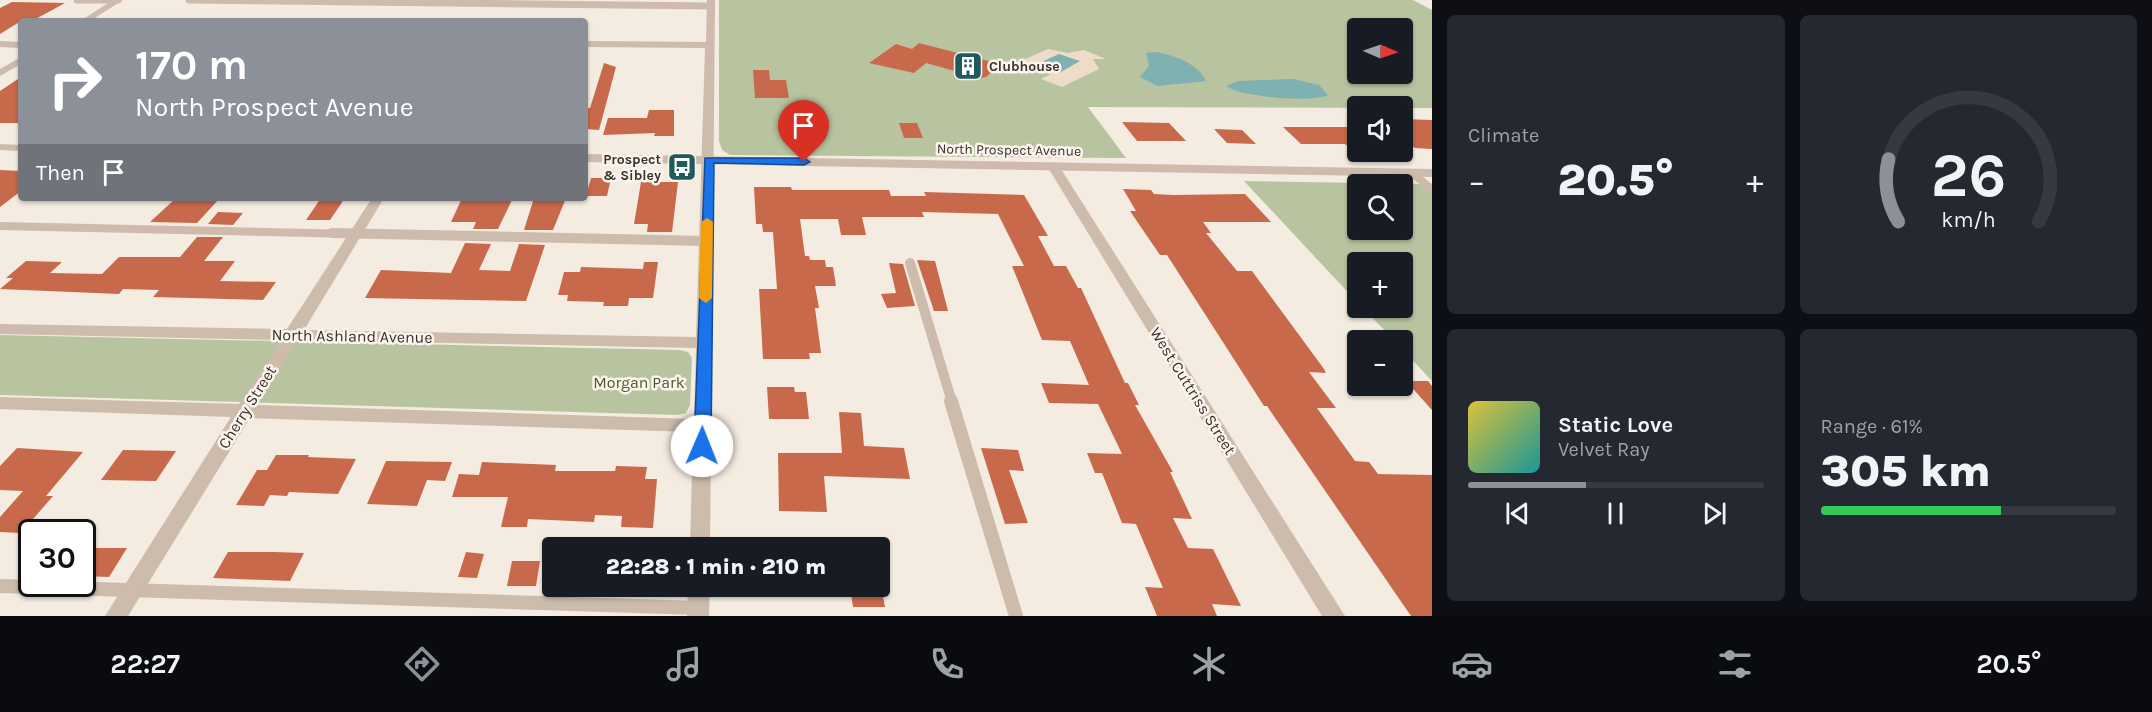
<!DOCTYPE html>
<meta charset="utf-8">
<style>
body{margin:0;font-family:Karla,sans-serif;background:#242831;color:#f1f3f6;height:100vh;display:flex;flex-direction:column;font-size:22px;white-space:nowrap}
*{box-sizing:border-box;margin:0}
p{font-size:20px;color:#9ea1a6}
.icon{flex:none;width:33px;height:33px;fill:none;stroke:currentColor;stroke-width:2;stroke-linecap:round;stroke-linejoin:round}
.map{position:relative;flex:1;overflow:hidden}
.details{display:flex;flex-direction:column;gap:15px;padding:15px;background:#0d0f14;width:720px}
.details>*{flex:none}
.top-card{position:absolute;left:18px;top:18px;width:570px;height:183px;border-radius:6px;box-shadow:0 2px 4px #0004;background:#8c9099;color:#fff;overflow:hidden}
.needle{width:39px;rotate:92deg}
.tools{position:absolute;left:1347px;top:18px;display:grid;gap:12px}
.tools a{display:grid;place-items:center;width:66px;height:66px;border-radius:6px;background:#171b24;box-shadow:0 2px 4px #0004;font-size:30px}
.speed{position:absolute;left:18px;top:519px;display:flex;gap:12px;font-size:30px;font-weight:700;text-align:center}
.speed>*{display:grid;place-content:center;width:78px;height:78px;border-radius:50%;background:#171b24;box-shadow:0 2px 4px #0004;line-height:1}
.speed .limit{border:3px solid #111;border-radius:9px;background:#fff;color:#111}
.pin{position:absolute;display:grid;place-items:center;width:51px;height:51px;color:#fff;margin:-62px -26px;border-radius:50% 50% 50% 0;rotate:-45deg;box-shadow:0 0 6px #0007}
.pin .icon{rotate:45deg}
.me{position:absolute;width:66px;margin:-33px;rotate:1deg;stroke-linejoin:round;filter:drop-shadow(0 0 4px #0008)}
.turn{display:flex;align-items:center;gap:21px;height:126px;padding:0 18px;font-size:27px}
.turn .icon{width:78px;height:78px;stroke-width:2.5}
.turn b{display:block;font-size:42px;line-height:51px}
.then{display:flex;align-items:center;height:57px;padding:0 18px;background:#0003;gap:12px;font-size:22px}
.big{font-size:45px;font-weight:800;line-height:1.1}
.details .card{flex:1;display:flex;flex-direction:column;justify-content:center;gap:9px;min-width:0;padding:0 21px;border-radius:9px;background:#242831}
.details .dial{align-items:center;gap:0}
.dial svg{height:156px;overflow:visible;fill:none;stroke:#363941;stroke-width:7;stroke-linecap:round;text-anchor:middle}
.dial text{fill:#f1f3f6;stroke:none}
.song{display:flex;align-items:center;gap:18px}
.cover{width:72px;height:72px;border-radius:9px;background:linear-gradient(135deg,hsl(50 70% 55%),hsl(180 70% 35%))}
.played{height:6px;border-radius:3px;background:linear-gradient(90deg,#8c9099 40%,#363941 40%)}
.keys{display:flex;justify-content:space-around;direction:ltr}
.heat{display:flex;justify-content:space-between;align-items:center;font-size:33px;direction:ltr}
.charge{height:9px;border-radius:4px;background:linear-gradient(90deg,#34c759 61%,#363941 0)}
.details .tiles{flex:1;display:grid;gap:15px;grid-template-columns:repeat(2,1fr)}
.trip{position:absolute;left:542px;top:537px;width:348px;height:60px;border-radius:6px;background:#171b24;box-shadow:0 2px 4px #0004;font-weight:800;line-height:60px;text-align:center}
.dock{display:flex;height:96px;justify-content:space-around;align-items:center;background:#090b0e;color:#9ea1a6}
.dock .icon{width:42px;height:42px}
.dock .on{color:#8c9099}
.dock b{font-size:27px;color:#f1f3f6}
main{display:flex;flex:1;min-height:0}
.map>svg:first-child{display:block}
</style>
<main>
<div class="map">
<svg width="1432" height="616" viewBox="0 0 1432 616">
<rect width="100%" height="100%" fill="#f4ebe1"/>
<g fill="#b8c4a0" fill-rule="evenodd">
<path d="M719 0H1413L1432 10V108L1088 107 1126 158 730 155 722 150 719 141ZM1358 28H1402V74H1358Z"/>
<path d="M1244 181 1432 184V381L1403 350 1402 340H1394L1363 308H1402V262H1358L1357 302ZM1358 184H1402V230H1358Z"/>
<polygon points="0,335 680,350 688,352 692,358 690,405 686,413 678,415 0,395"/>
</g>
<polygon fill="#ecdcc8" points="1048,49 1068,53 1084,50 1106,59 1093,59 1099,69 1062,87 1041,79 1051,74 1024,63 1023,60"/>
<g fill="#7fb0b2">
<path d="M1156 52C1174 55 1199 64 1206 81L1158 86 1140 77 1149 66 1146 53Z"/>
<polygon points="1059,54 1080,61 1059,73 1035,65"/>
<path d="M1293 79 1319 85 1328 95C1313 103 1240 97 1226 86L1238 81Z"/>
</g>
<g fill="#c8694b">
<polygon points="12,2 65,3 32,21 21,21 0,34 0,8"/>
<polygon points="919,43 1000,64 986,77 980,78 926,63 914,73 869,63 896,44 912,49"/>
<polygon points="604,63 616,67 599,130 585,129 585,108 590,108"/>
<polygon points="753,70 769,70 770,80 786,80 789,98 755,98"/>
<polygon points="21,77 21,123 0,123 0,91"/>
<polygon points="649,110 674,110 674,136 654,136 655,133 603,135 608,118 647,118"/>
<polygon points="1402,119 1432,120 1432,149 1415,148 1402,138"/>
<polygon points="1122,122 1169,123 1186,141 1137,141"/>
<polygon points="899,123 917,123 923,138 904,138"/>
<polygon points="1283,127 1358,127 1358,154 1345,144 1301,144"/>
<polygon points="1214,129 1242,130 1256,144 1227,143"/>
<polygon points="0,170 21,171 21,191 0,207"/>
<polygon points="591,178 611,178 607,196 586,196"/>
<polygon points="641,182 678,182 672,232 647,232 648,224 634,224"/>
<polygon points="754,187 791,187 792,190 889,190 891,196 926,196 924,192 1024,195 1048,236 1038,236 1054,266 1066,266 1078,288 1081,288 1125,383 1128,383 1139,405 1135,405 1173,472 1170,472 1192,519 1173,518 1188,548 1213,549 1241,606 1212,604 1217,616 1157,616 1145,587 1163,588 1136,524 1122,523 1102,473 1095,473 1087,453 1122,454 1098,404 1049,403 1041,383 1089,385 1070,341 1042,340 1012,266 1024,266 998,214 922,212 924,217 862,217 866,235 841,235 838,219 800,219 805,256 809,256 810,260 825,260 826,267 833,267 836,286 815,286 819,308 815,308 821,353 809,353 810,359 763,359 759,289 777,289 773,232 763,232 762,224 756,224"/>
<polygon points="1123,189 1151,190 1154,194 1173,195 1245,194 1271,222 1203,222 1211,233 1206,233 1237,271 1252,271 1324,369 1326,373 1309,372 1336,408 1317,408 1355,461 1369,462 1378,474 1432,475 1432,616 1411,616 1267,406 1264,406 1167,255 1160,255 1147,236 1130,211 1136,211"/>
<polygon points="176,198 220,198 197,223 150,222"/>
<polygon points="321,198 345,198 330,220 306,220"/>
<polygon points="462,198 513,198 498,229 473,229 476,222 451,222"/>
<polygon points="534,198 566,198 553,230 524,230"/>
<polygon points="218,212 243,213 233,225 208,224"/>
<polygon points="197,237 223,237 204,261 235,261 220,281 276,282 263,300 153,297 159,290 123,289 119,294 0,289 13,278 6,278 26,261 62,262 50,273 102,274 119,257 180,257"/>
<polygon points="465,243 491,244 479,270 510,271 519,244 545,245 526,301 365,298 381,270 451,273"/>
<polygon points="917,260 935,261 948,311 934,311"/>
<polygon points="644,262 658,262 653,298 629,298 628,306 603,306 604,302 567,301 568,295 558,295 564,272 580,272 581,267 643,269"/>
<polygon points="889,263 903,264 915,306 887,308 881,294 896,293"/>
<polygon points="1406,381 1428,381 1432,386 1432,410"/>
<polygon points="767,387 794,387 795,392 806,392 809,419 769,419"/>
<polygon points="839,412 861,413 864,446 904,448 910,479 824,476 827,512 779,511 778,453 842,453"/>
<polygon points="17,448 83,452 46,496 53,496 21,533 0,532 0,517 23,491 0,490 0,466"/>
<polygon points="981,448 1018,450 1024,471 1009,470 1028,523 1005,524"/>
<polygon points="123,450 127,450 176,451 156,481 101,480"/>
<polygon points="276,455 309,455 308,457 356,459 338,494 289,492 287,496 270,495 264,506 236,505 257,470 267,470"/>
<polygon points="386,461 452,462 445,481 427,480 417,506 367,504"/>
<polygon points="482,462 556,465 555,471 615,471 616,466 647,467 645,479 657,479 653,528 621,527 622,516 595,515 594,522 528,519 527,527 501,527 508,497 452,497 459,474 479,475"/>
<polygon points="95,548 127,548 109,577 82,576 82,566"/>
<polygon points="228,552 274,552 304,553 290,581 213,578"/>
<polygon points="466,552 484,554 477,578 458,577"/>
<polygon points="512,561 540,561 536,586 507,586"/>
<polygon points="850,586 881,586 885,607 853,607"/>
</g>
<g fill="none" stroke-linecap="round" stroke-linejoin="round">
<g stroke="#cdbbac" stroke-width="7">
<polyline points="77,0 118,0"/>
<polyline points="189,0 711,6"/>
</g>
<g stroke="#cdbbac" stroke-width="8">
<polyline points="1412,173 1432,189"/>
<polyline points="0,226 403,235"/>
</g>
<g stroke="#cdbbac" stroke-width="10">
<polyline points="332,233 707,241"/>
<polyline points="910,263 952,402"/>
</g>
<g stroke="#cdbbac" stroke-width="14">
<polyline points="951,401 1016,616"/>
<polyline points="0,586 699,608"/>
</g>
<g fill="#cdbbac" fill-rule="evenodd">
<polygon points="113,0 123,0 90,21 80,21"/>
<path d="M707 0H715L710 548H690L693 432 250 418 128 616H105L231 417 0 409V397L239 404 281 340 0 334V324L287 329 372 198H384L304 330 696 337 705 48 585 47V41L706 42ZM297 340 696 348 694 419 258 405Z"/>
<polygon points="0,41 21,42 21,48 0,47"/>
<polygon points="21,57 21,64 0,76 0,69"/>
<polygon points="1053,162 1059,166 1345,616 1322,616 1047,166"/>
<polygon points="688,586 710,586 709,616 687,616"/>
</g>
<g fill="#cdbbac" fill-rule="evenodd">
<polygon points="0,144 21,145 21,151 0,150"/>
<polygon points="585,154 1432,169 1432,177 585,162"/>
</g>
</g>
<polygon fill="#1a73e8" stroke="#114b97" stroke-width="1.5" points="705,158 804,158 810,162 804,165 714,163 711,446 708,451 696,451 694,446"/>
<polygon fill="#f59e0b" points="707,218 713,222 712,298 706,303 699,298 701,222"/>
<defs>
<g id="building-square" transform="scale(1.5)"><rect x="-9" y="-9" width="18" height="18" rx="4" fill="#1f5a5e" stroke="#fbf5ee"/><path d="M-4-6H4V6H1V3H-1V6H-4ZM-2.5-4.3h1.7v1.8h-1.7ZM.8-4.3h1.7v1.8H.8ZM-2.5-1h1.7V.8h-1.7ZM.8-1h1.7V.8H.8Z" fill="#fff"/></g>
<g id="bus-square" transform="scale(1.5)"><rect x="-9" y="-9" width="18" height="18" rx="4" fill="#1f5a5e" stroke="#fbf5ee"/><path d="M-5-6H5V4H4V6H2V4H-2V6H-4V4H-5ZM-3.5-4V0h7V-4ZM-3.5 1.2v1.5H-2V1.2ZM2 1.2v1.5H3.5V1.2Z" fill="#fff"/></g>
</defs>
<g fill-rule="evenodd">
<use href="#building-square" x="968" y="66"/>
<use href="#bus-square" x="682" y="167"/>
</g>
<g text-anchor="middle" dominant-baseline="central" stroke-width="5" stroke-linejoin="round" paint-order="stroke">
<g font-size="14" font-weight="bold" fill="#3b302b" stroke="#fbf5ee" text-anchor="start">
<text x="989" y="66">Clubhouse</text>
<text x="661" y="159" text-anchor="end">Prospect<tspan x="661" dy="16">&amp; Sibley</tspan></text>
</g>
<g font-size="14" fill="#3b302b" stroke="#fbf5ee">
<text transform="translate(1009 150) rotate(1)">North Prospect Avenue</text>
</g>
<g font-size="16" fill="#3b302b" stroke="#fbf5ee">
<text transform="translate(352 336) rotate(1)">North Ashland Avenue</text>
<text transform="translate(1193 391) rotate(58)">West Cuttriss Street</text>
<text transform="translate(247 407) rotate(-58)">Cherry Street</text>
</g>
<g font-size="16" fill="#4a5a2e" stroke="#fbf5ee">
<text x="639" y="382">Morgan Park</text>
</g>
</g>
</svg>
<div class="tools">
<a><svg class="needle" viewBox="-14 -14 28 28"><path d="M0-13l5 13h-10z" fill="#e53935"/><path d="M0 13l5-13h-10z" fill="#9ea1a6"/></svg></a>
<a><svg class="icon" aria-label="sound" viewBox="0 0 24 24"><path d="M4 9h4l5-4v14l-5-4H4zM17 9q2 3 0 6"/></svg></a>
<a><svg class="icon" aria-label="search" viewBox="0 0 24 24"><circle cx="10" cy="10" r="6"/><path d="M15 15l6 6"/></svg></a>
<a>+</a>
<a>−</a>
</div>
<div class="speed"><div class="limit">30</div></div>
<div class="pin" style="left:804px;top:162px;background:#d93025"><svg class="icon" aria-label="arrive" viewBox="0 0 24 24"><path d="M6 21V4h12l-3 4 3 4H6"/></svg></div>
<svg class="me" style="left:702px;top:446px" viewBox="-20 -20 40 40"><circle r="19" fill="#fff"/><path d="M0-13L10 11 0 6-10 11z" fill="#1a73e8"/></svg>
<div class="trip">22:28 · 1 min · 210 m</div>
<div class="top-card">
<div class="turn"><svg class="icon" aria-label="right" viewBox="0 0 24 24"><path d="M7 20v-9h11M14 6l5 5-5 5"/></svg><div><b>170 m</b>North Prospect Avenue</div></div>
<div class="then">Then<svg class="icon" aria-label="arrive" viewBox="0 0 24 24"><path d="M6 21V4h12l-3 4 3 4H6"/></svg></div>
</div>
</div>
<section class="details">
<div class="tiles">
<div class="card"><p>Climate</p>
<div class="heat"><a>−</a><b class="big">20.5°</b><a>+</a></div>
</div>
<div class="card dial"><svg viewBox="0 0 100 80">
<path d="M14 69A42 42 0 1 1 86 69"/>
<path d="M14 69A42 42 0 0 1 9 37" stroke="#8c9099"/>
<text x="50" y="56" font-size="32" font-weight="700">26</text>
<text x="50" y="72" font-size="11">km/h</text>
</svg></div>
<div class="card">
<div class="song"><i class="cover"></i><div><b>Static Love</b><p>Velvet Ray</p></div></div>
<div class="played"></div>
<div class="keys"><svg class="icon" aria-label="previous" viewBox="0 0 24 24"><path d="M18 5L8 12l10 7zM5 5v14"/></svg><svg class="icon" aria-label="pause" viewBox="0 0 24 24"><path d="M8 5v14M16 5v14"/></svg><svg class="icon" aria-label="next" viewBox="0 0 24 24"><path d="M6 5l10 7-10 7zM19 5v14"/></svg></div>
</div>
<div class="card"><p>Range · 61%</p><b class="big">305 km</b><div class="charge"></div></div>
</div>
</section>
</main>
<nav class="dock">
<b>22:27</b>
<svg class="icon on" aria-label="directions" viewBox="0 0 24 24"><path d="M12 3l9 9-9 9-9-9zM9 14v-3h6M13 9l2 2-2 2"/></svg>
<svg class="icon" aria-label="music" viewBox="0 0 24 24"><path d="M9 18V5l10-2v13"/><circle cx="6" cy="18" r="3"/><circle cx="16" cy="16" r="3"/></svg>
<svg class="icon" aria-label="phone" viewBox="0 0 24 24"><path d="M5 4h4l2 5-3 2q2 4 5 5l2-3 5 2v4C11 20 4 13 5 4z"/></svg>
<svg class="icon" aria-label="climate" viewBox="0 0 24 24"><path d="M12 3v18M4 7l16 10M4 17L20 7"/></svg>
<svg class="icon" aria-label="car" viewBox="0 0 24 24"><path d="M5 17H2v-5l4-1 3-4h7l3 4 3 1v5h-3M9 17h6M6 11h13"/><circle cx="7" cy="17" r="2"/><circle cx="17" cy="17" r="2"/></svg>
<svg class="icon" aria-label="filters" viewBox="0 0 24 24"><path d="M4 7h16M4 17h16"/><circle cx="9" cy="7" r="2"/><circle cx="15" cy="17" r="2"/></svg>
<b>20.5°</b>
</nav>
